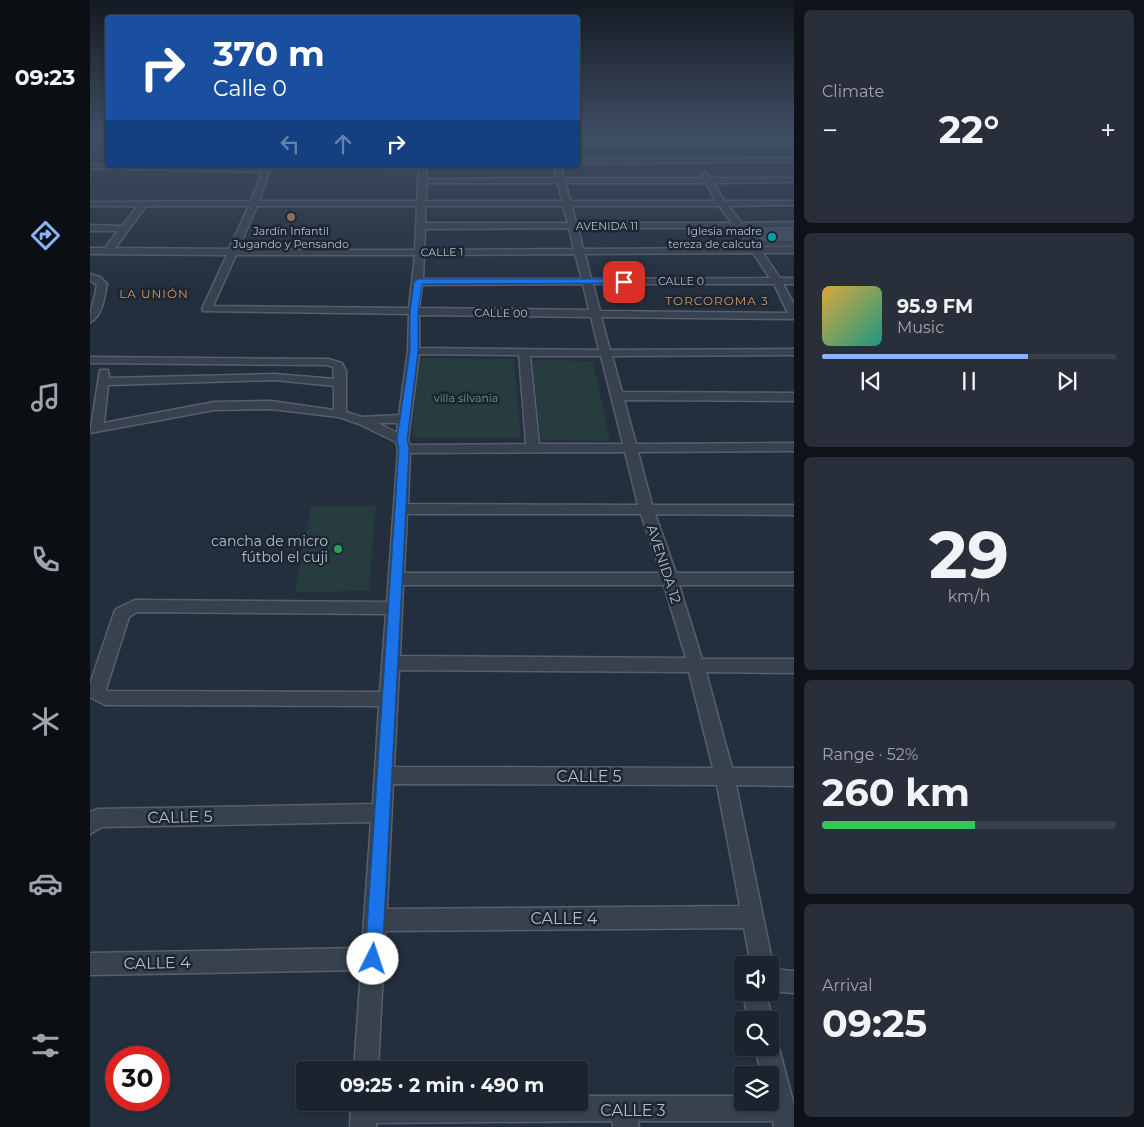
<!DOCTYPE html>
<meta charset="utf-8">
<style>
body{margin:0;font-family:Montserrat,sans-serif;background:#282f3a;color:#f1f3f6;height:100vh;display:flex;flex-direction:column;font-size:19px;white-space:nowrap}
*{box-sizing:border-box;margin:0}
p{font-size:16px;color:#a0a4aa}
.icon{flex:none;width:28px;height:28px;fill:none;stroke:currentColor;stroke-width:2;stroke-linecap:round;stroke-linejoin:round}
.map{position:relative;flex:1;overflow:hidden}
.sheet{display:flex;flex-direction:column;gap:10px;padding:10px;background:#0f1319;width:350px}
.sheet>*{flex:none}
.banner{position:absolute;left:15px;top:15px;width:475px;height:152px;border-radius:5px;box-shadow:0 1px 4px #0004,0 0 0 1px #39404a;background:#1a4fa0;color:#fff;overflow:hidden}
.buttons{position:absolute;left:644px;top:956px;display:grid;gap:10px}
.buttons a{display:grid;place-items:center;width:45px;height:45px;border-radius:5px;background:#1b232e;box-shadow:0 1px 4px #0004,0 0 0 1px #39404a;font-size:25px}
.speed{position:absolute;left:15px;top:1046px;display:flex;gap:10px;font-size:25px;font-weight:700;text-align:center}
.speed>*{display:grid;place-content:center;width:65px;height:65px;border-radius:50%;background:#1b232e;box-shadow:0 1px 4px #0004,0 0 0 1px #39404a;line-height:1}
.speed .limit{border:8px solid #d22;background:#fff;color:#111}
.pin{position:absolute;display:grid;place-items:center;width:42px;height:42px;color:#fff;margin:-21px;border-radius:10px;box-shadow:0 2px 8px #0006}
.me{position:absolute;width:55px;margin:-28px;rotate:4deg;stroke-linejoin:round;filter:drop-shadow(0 0 4px #0008)}
.turn{display:flex;align-items:center;gap:18px;height:105px;padding:0 25px;font-size:22px}
.turn .icon{width:65px;height:65px;stroke-width:2.5}
.turn b{display:block;font-size:35px;line-height:42px}
.lanes{display:flex;align-items:center;height:48px;padding:0 25px;background:#0003;justify-content:center;gap:25px;direction:ltr}
.lanes .off{opacity:.35}
.big{font-size:38px;font-weight:700;line-height:1.1}
.sheet .widget{flex:1;display:flex;flex-direction:column;justify-content:center;gap:8px;min-width:0;padding:0 18px;border-radius:8px;background:#282f3a}
.sheet .dial{align-items:center;gap:0}
.dial b{font-size:65px;line-height:1}
.song{display:flex;align-items:center;gap:15px}
.cover{width:60px;height:60px;border-radius:8px;background:linear-gradient(135deg,hsl(40 70% 55%),hsl(170 70% 35%))}
.played{height:5px;border-radius:2px;background:linear-gradient(90deg,#8ab4f8 70%,#39404a 70%)}
.keys{display:flex;justify-content:space-around;direction:ltr}
.heat{display:flex;justify-content:space-between;align-items:center;font-size:28px;direction:ltr}
.charge{height:8px;border-radius:4px;background:linear-gradient(90deg,#34c759 52%,#39404a 0)}
.trip{position:absolute;left:206px;top:1061px;width:292px;height:50px;border-radius:5px;background:#1b232e;box-shadow:0 1px 4px #0004,0 0 0 1px #39404a;font-weight:700;line-height:50px;text-align:center}
main{display:flex;flex:1;min-height:0}
.dock{display:flex;flex-direction:column;width:90px;justify-content:space-around;align-items:center;background:#0b0e12;color:#a0a4aa}
.dock .icon{width:35px;height:35px}
.dock .current{color:#8ab4f8}
.dock b{font-size:22px;color:#f1f3f6}
.map>svg:first-child{display:block}
</style>
<main>
<nav class="dock">
<b>09:23</b>
<svg class="icon current" aria-label="directions" viewBox="0 0 24 24"><path d="M12 3l9 9-9 9-9-9zM9 14v-3h6M13 9l2 2-2 2"/></svg>
<svg class="icon" aria-label="music" viewBox="0 0 24 24"><path d="M9 18V5l10-2v13"/><circle cx="6" cy="18" r="3"/><circle cx="16" cy="16" r="3"/></svg>
<svg class="icon" aria-label="phone" viewBox="0 0 24 24"><path d="M5 4h4l2 5-3 2q2 4 5 5l2-3 5 2v4C11 20 4 13 5 4z"/></svg>
<svg class="icon" aria-label="climate" viewBox="0 0 24 24"><path d="M12 3v18M4 7l16 10M4 17L20 7"/></svg>
<svg class="icon" aria-label="car" viewBox="0 0 24 24"><path d="M5 17H2v-5l4-1 3-4h7l3 4 3 1v5h-3M9 17h6M6 11h13"/><circle cx="7" cy="17" r="2"/><circle cx="17" cy="17" r="2"/></svg>
<svg class="icon" aria-label="filters" viewBox="0 0 24 24"><path d="M4 7h16M4 17h16"/><circle cx="9" cy="7" r="2"/><circle cx="15" cy="17" r="2"/></svg>
</nav>
<div class="map">
<svg width="704" height="1127" viewBox="0 0 704 1127">
<rect width="100%" height="100%" fill="#242f3e"/>
<g fill="#263c3f">
<polygon points="328,358 424,359 431,438 322,437"/>
<polygon points="442,360 503,361 520,441 451,440"/>
<polygon points="221,506 286,506 279,591 205,592"/>
</g>
<g fill="none" stroke-linecap="round" stroke-linejoin="round">
<g stroke="#565f6c" stroke-width="3">
<g id="minor">
<polygon points="12,132 18,132 18,134 0,151 0,145"/>
<rect x="488" y="141" width="216" height="4"/>
<polygon points="704,158 704,162 488,163 488,159"/>
<path d="M0 164 173 168 170 165H337L336 179 467 178 463 165H471L474 178H613L611 174 615 172 621 178H704V182L624 183 634 201H704V205L638 206 652 223 704 222V228H655L669 247H704V253H673L690 278H704V284H693L704 304V319L511 317 520 350 704 349V355L522 356 532 392 704 393V401L534 400 546 444 704 443V451L548 452 562 505H704V515L565 514 586 573H704V585H589L612 659H704V673L616 672 642 768H704V786L646 785 683 965 682 969 704 971V993L680 991V965H661L654 928 295 931 288 1070H264L271 970 0 975V953L272 948 281 822 12 827 0 834V812L8 809 283 804 289 706 15 705 0 697V684L24 613 26 609 45 600 297 602 308 449 306 442 269 424 249 417 181 409 124 410 0 433 10 370H18L19 378 185 374 244 379 243 367 237 365 0 363V357L238 359 252 363 256 371V412L272 417 309 415 318 351 319 314 113 311 112 309 137 255 0 254V248H15L28 231H0V225L32 226 48 206H0V202L161 201 172 172 0 168ZM181 167 329 168 327 201H169ZM336 183H468L472 201H336ZM476 183H616L626 201H480ZM56 206H159L139 249 25 248ZM167 206H327L325 250H148ZM335 206H473L478 223H335ZM482 206H629L642 223H486ZM479 228 484 249 334 250 335 229ZM488 228H647L660 248 493 249ZM663 253 680 278 501 279 495 254ZM485 254 492 279H333L334 255ZM146 255H325L319 308 123 306ZM493 284 499 310 329 308 332 285ZM503 284H684L698 313 510 311ZM329 315 501 317 509 350 329 348ZM329 354 429 355 436 444 320 445 318 440ZM440 356H511L533 444H449ZM185 380 244 386V410L181 401 124 402 14 423 18 385ZM288 423H308L307 433ZM535 452 548 505 318 504 320 453ZM317 514H551L571 573H314ZM313 585H574L596 658 310 656ZM47 612 296 614 290 692 18 691 16 689 39 617ZM309 670 599 672 623 768 304 767ZM303 784 627 785 650 906 297 909Z"/>
<path d="M0 274 10 277 17 284C15 295 12 318 0 322 0 309 5 298 7 285L0 280Z"/>
<polygon points="653,992 676,992 682,1020 680,1024 680,1020 658,1020"/>
<polygon points="680,1037 686,1039 689,1048 704,1105 704,1127 684,1127 683,1121 548,1121 549,1127 523,1127 522,1121 286,1123 286,1127 260,1127 261,1102 490,1102 490,1096 652,1096 652,1102 680,1102 680,1075 672,1075 665,1048 680,1048"/>
</g>
</g>
<use href="#minor" fill="#38414e" fill-rule="evenodd"/>
</g>
<polygon fill="#3b4654" points="704,226 704,246 670,245 659,230 660,227"/>
<polygon fill="#455162" stroke="#303945" points="704,226 704,242 671,242 660,227"/>
<linearGradient id="sky" x2="0" y2="1"><stop stop-color="#141a22"/><stop offset="0.46" stop-color="#3f4d63"/><stop offset="1" stop-color="#3f4d63" stop-opacity="0"/></linearGradient>
<rect width="704" height="290" fill="url(#sky)"/>
<polygon fill="#1a73e8" stroke="#114b97" points="534,279 538,282 537,283 332,284 328,312 328,351 317,440 319,449 292,959 289,965 283,968 277,965 275,959 309,449 307,440 320,351 320,312 324,282 328,279"/>
<circle fill="#8d6e63" stroke="#1d2633" stroke-width="2" cx="201" cy="217" r="5"/>
<circle fill="#0f9aa8" stroke="#1d2633" stroke-width="2" cx="682" cy="237" r="5"/>
<circle fill="#2e9e5b" stroke="#1d2633" stroke-width="2" cx="248" cy="549" r="5"/>
<g text-anchor="middle" dominant-baseline="central" stroke-width="5" stroke-linejoin="round" paint-order="stroke">
<g font-size="11" fill="#b4bcc9" stroke="#1d2633">
<text x="517" y="226">AVENIDA 11</text>
<text transform="translate(352 252) rotate(-1)">CALLE 1</text>
<text x="591" y="281">CALLE 0</text>
<text transform="translate(411 313) rotate(1)">CALLE 00</text>
</g>
<g font-size="11" fill="#b4bcc9" stroke="#1d2633">
<text x="201" y="231">Jardín Infantil<tspan x="201" dy="13">Jugando y Pensando</tspan></text>
<text x="672" y="231" text-anchor="end">Iglesia madre<tspan x="672" dy="13">tereza de calcuta</tspan></text>
</g>
<g font-size="11" fill="#6b9a76" stroke="#1d2633">
<text x="376" y="398">villa silvania</text>
</g>
<g font-size="12" letter-spacing="1" fill="#d59563" stroke="#1d2633">
<text x="64" y="293">LA UNIÓN</text>
<text x="627" y="300">TORCOROMA 3</text>
</g>
<g font-size="14" fill="#b4bcc9" stroke="#1d2633" text-anchor="end">
<text x="238" y="541">cancha de micro<tspan x="238" dy="16">fútbol el cuji</tspan></text>
</g>
<g font-size="14" fill="#b4bcc9" stroke="#1d2633">
<text transform="translate(574 564) rotate(72)">AVENIDA 12</text>
</g>
<g font-size="16" fill="#b4bcc9" stroke="#1d2633">
<text x="499" y="776">CALLE 5</text>
<text transform="translate(90 817) rotate(-1)">CALLE 5</text>
<text x="474" y="918">CALLE 4</text>
<text transform="translate(67 963) rotate(-1)">CALLE 4</text>
<text x="543" y="1110">CALLE 3</text>
</g>
</g>
</svg>
<div class="buttons">
<a><svg class="icon" aria-label="sound" viewBox="0 0 24 24"><path d="M4 9h4l5-4v14l-5-4H4zM17 9q2 3 0 6"/></svg></a>
<a><svg class="icon" aria-label="search" viewBox="0 0 24 24"><circle cx="10" cy="10" r="6"/><path d="M15 15l6 6"/></svg></a>
<a><svg class="icon" aria-label="layers" viewBox="0 0 24 24"><path d="M12 4l9 5-9 5-9-5zM3 14l9 5 9-5"/></svg></a>
</div>
<div class="speed"><div class="limit">30</div></div>
<div class="pin" style="left:534px;top:282px;background:#d93025"><svg class="icon" aria-label="arrive" viewBox="0 0 24 24"><path d="M6 21V4h12l-3 4 3 4H6"/></svg></div>
<svg class="me" style="left:283px;top:959px" viewBox="-20 -20 40 40"><circle r="19" fill="#fff"/><path d="M0-13L10 11 0 6-10 11z" fill="#1a73e8"/></svg>
<div class="trip">09:25 · 2 min · 490 m</div>
<div class="banner">
<div class="turn"><svg class="icon" aria-label="right" viewBox="0 0 24 24"><path d="M7 20v-9h11M14 6l5 5-5 5"/></svg><div><b>370 m</b>Calle 0</div></div>
<div class="lanes"><svg class="icon off" aria-label="left" viewBox="0 0 24 24"><path d="M17 20v-9H6M10 6l-5 5 5 5"/></svg><svg class="icon off" aria-label="ahead" viewBox="0 0 24 24"><path d="M12 20V5M6 11l6-6 6 6"/></svg><svg class="icon" aria-label="right" viewBox="0 0 24 24"><path d="M7 20v-9h11M14 6l5 5-5 5"/></svg></div>
</div>
</div>
<section class="sheet">
<div class="widget"><p>Climate</p>
<div class="heat"><a>−</a><b class="big">22°</b><a>+</a></div>
</div>
<div class="widget">
<div class="song"><i class="cover"></i><div><b>95.9 FM</b><p>Music</p></div></div>
<div class="played"></div>
<div class="keys"><svg class="icon" aria-label="previous" viewBox="0 0 24 24"><path d="M18 5L8 12l10 7zM5 5v14"/></svg><svg class="icon" aria-label="pause" viewBox="0 0 24 24"><path d="M8 5v14M16 5v14"/></svg><svg class="icon" aria-label="next" viewBox="0 0 24 24"><path d="M6 5l10 7-10 7zM19 5v14"/></svg></div>
</div>
<div class="widget dial"><b>29</b><p>km/h</p></div>
<div class="widget"><p>Range · 52%</p><b class="big">260 km</b><div class="charge"></div></div>
<div class="widget"><p>Arrival</p><b class="big">09:25</b></div>
</section>
</main>
